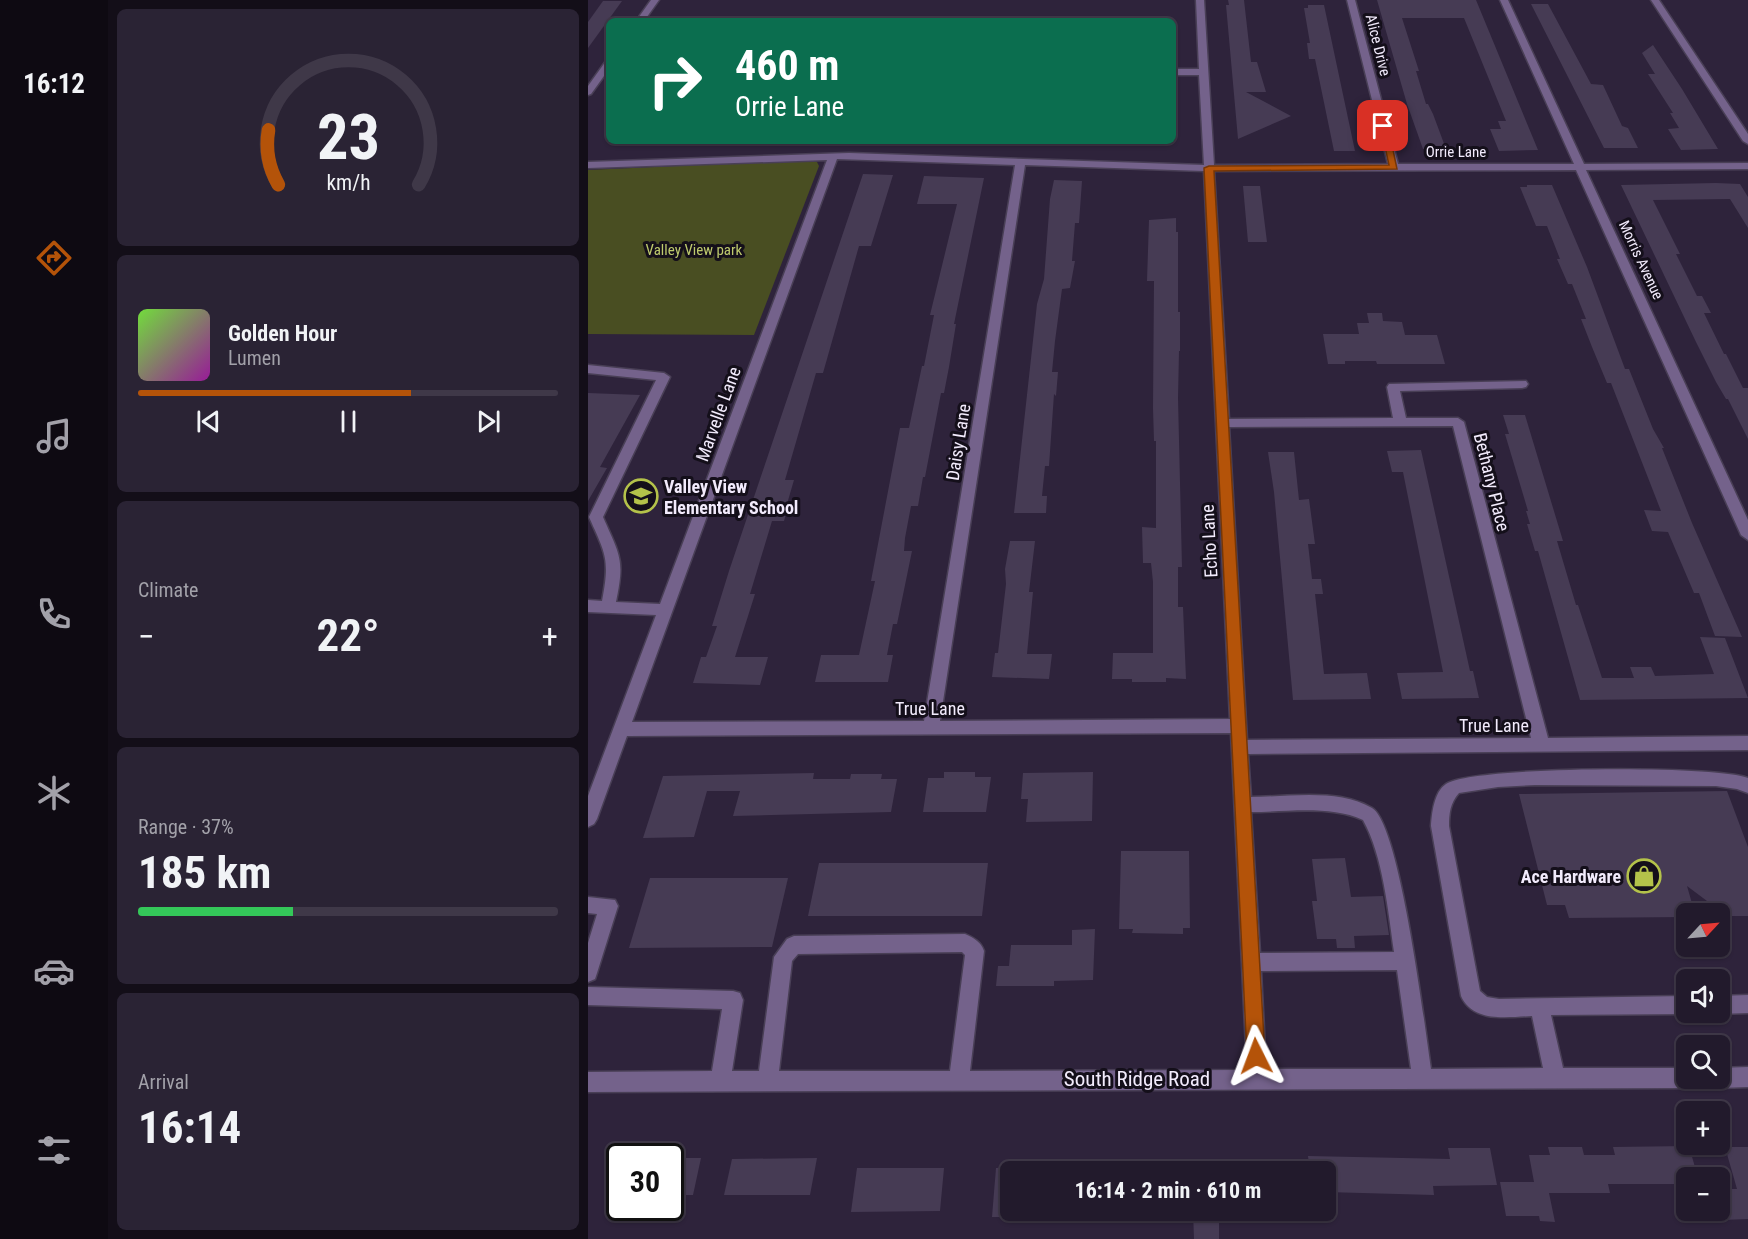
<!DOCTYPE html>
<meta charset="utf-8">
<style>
body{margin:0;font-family:"Roboto Condensed",sans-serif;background:#2a2334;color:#f1f3f6;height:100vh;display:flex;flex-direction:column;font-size:22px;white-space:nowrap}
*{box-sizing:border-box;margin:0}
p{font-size:20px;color:#a2a1a9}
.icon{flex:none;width:33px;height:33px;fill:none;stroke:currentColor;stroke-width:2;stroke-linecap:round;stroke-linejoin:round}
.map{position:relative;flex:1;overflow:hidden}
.details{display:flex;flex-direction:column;gap:9px;padding:9px;background:#130e18;width:480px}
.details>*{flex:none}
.banner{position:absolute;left:18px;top:18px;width:570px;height:126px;border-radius:9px;box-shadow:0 2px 4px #0004,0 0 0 2px #3f3848;background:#0b6e4f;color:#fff;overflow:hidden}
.needle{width:39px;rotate:64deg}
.controls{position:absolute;left:1088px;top:903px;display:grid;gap:12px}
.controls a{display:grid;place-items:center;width:54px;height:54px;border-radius:9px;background:#221a2c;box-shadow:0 2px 4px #0004,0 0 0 2px #3f3848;font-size:30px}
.speed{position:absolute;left:18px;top:1143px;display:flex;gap:12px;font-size:30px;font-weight:700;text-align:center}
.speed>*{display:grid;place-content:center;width:78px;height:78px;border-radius:50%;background:#221a2c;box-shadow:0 2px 4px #0004,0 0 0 2px #3f3848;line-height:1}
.speed .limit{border:3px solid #111;border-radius:9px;background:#fff;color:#111}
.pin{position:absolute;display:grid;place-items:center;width:51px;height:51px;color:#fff;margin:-26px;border-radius:12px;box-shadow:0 3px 9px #0006}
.me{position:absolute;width:66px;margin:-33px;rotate:357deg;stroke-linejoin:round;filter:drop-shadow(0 0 4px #0008)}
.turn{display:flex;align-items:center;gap:21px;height:126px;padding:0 30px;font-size:27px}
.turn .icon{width:78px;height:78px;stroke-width:2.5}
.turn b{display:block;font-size:42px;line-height:51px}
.big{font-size:45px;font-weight:700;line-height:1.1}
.details .widget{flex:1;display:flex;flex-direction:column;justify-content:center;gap:9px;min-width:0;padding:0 21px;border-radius:9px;background:#2a2334}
.details .dial{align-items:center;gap:0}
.dial svg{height:156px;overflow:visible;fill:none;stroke:#3f3848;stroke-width:7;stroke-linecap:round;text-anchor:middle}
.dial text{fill:#f1f3f6;stroke:none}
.song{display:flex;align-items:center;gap:18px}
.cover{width:72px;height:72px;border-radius:9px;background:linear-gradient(135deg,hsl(100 70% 55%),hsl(300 70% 35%))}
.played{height:6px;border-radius:3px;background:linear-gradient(90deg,#b45309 65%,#3f3848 65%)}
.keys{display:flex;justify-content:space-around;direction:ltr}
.heat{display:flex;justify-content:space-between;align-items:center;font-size:33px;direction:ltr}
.charge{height:9px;border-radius:4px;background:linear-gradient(90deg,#34c759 37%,#3f3848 0)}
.trip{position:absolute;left:412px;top:1161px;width:336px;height:60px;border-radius:9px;background:#221a2c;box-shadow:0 2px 4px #0004,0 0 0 2px #3f3848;font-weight:700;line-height:60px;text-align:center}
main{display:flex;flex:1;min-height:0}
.tab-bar{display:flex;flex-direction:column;width:108px;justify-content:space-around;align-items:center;background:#0e0a12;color:#a2a1a9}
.tab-bar .icon{width:42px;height:42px}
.tab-bar .active{color:#b45309}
.tab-bar b{font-size:27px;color:#f1f3f6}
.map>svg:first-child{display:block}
</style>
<main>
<nav class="tab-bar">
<b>16:12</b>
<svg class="icon active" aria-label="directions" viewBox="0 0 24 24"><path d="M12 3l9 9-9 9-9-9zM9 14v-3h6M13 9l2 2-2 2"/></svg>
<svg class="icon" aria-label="music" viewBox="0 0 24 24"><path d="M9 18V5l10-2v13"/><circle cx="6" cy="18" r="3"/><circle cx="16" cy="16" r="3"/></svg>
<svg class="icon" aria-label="phone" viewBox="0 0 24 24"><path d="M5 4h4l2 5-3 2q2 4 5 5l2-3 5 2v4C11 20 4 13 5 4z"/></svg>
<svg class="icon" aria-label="climate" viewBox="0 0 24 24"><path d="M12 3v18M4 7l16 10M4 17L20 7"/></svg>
<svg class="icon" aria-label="car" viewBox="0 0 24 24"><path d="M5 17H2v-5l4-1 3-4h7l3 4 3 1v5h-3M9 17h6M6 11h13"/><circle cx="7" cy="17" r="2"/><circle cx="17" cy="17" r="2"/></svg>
<svg class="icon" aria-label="filters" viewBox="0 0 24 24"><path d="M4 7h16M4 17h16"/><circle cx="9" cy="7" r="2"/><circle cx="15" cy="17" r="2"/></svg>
</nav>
<section class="details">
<div class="widget dial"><svg viewBox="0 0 100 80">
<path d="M14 69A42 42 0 1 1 86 69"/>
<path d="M14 69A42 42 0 0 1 9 41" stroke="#b45309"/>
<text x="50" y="56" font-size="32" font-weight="700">23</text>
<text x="50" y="72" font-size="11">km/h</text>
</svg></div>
<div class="widget">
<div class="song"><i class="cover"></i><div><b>Golden Hour</b><p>Lumen</p></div></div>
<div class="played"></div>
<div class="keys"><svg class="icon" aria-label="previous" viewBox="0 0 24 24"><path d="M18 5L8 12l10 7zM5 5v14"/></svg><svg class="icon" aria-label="pause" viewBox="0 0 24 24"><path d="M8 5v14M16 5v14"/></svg><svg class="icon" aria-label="next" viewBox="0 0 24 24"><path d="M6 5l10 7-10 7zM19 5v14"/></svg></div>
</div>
<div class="widget"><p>Climate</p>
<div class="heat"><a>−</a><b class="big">22°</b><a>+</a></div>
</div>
<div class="widget"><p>Range · 37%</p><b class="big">185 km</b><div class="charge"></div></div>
<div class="widget"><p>Arrival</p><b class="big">16:14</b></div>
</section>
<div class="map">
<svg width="1160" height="1239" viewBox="0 0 1160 1239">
<rect width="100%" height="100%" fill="#2e233b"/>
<polygon fill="#494e22" points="223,160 229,162 231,166 166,335 0,334 0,170"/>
<g fill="#463b54">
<polygon points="640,0 656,0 663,62 669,62 678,92 658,92 703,116 650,139 638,5 641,5"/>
<polygon points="789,0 888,0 950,150 911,151 902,129 913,129 910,121 918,121 876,18 814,18 831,71 828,71 838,104 840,104 845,114 858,149 835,149 819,104"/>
<polygon points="15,1 34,1 0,48 0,22"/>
<polygon points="943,4 960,4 1003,84 1015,85 1034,126 1040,128 1050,148 1016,148"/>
<polygon points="720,5 736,5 767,151 746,151 727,59 721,59 719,43 722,43 716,8 720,8"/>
<polygon points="1065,45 1094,89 1130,149 1093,150 1080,129 1091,128 1082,113 1085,113 1060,74 1067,74 1054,53"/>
<polygon points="275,174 305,175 283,246 271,246 235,373 228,373 197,480 206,480 199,504 201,504 196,521 184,521 162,594 167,594 147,657 180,657 172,685 105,683 113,657 118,657 129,626 124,626 141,571"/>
<polygon points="336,176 396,178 366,324 368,324 361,367 356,393 353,393 337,477 335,477 330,506 323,506 317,538 316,551 324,551 309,624 305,624 299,655 305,655 300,682 227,682 233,655 271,655 287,581 283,581 312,428 321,428 334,366 336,366 346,315 342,315 369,204 329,204"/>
<polygon points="466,180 494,181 491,223 487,223 484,261 487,261 482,288 474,289 467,341 464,372 470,372 468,396 466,394 461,466 457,466 454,496 459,496 458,513 426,513 449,304 456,279 462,199"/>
<polygon points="1128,183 1152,184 1160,197 1160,228 1142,199 1065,200 1092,254 1088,254 1109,296 1114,296 1123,313 1116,313 1136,354 1138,354 1155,388 1160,388 1160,439 1140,399 1138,399 1128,382 1108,342 1033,185"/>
<polygon points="939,185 964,185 999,267 1037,369 1041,369 1065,429 1076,448 1074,448 1104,523 1154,637 1127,636 1111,593 1106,593 1080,532 1064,531 1056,510 1073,511 1023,383 1019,383 1004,347 993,319 998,319 984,284 980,284 969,259 972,259 959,226 948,226 932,187 939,187"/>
<polygon points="655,186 672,186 679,242 660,242"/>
<polygon points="588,218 588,232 590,232 590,312 592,312 592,351 591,351 590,398 594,567 590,567 590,607 595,607 598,679 578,678 578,682 544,682 544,679 524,679 525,653 565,653 565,582 563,563 555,563 554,527 568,528 568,441 566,441 565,408 566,281 559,281 561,220"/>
<polygon points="779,313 794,313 795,321 814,322 817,335 849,335 857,364 789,364 788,361 757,361 757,364 740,364 735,334 771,334 769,323 781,323"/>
<polygon points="0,393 52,395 12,467 19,468 0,501"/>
<polygon points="915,415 937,415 975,541 969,541 988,605 990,605 1014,678 1046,678 1042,667 1063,667 1067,676 1126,674 1112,637 1137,638 1160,698 992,700 950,551 947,551 939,524 942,524 938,511 940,511 917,434 921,434"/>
<polygon points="833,450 882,671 885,671 891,698 814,699 809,673 855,672 815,472 804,472 799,451"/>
<polygon points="680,452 706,452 711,500 721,499 727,544 720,544 724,579 733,579 735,594 727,594 736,674 779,673 783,699 705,700 686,492"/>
<polygon points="422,541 447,541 441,592 445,592 439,654 464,654 461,679 404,677 407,653 410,653 418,584 417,569"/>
<polygon points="356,772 387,772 387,777 403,777 398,812 335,812 340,778 356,778"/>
<polygon points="505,772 504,821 438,822 440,799 433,799 435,773"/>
<polygon points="226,773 225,779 262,779 263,774 294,774 293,779 309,779 303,812 145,816 152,791 119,791 106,837 55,838 75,776"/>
<polygon points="1139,791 1160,847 1160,916 1139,916 1099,886 1107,914 1098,914 1098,917 981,918 977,905 959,905 931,794"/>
<polygon points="533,851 601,851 602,928 595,928 595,934 544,933 545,929 531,929"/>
<polygon points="757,858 763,897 795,896 801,935 766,936 767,948 749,948 748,939 729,939 724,901 729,901 724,859"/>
<polygon points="231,863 400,863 394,916 220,916"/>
<polygon points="62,878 200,878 184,947 41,948"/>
<polygon points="507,929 505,980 466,981 466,986 408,986 410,966 421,966 423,945 484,945 484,930"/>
<polygon points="1101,1146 1110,1178 1098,1178 1098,1184 1020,1184 1022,1193 961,1193 967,1222 952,1221 951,1216 918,1216 912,1182 946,1182 941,1155 962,1155 960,1147 994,1147 996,1155 1027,1155 1025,1147"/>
<polygon points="1137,1147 1160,1147 1160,1219 1134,1220 1131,1210 1131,1189 1149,1189"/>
<polygon points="860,1148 902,1148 909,1185 845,1186 846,1195 738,1192 738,1172 722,1172 720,1156 862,1159"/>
<polygon points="82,1158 113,1158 105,1195 82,1195"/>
<polygon points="229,1158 222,1195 136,1195 144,1159"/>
<polygon points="423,1167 423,1217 404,1217 408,1168"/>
<polygon points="269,1168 356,1168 352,1211 263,1212"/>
<polygon points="605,1211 631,1211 631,1239 606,1239"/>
</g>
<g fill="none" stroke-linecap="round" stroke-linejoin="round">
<g stroke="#493f56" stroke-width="3">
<g id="minor">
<polygon points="63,0 71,0 56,21 48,21"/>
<path d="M608 0H616L626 165 800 164 759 0H767L810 164H986L912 0H920L996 164 1160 163V169L998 170 1160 520V540L1153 535 988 170 626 171 641 419 805 418 799 387 801 384 938 381 940 384 938 387 934 388 812 391 818 418H870L876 422 960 738 1160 736V750L660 754 663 797C700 797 750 788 784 808 812 824 837 1029 843 1069L955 1068 944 1016C919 1017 885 1023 873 996L843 826C844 813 846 792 858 784 883 766 1129 765 1160 778V793L1149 789 1128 786 947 785 910 787 871 793C862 803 861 814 861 826L892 991 899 997 911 999 1098 996V1012H1103L1098 1014 963 1015 975 1068H1098V1078H1108L1105 1085 1098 1088 0 1092V1072L124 1071 134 1009 0 1005V987L145 991 152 993 155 1000 144 1071H171L186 957 199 939 206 936 377 934C386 938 393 942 396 951L382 1071 659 1070 643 733 39 736 9 819 6 824 0 827V796L68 615 0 612V600L14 601C22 559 18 555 1 517L68 380 0 373V365L76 373 82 377 15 517C32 556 37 559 28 602L72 604 239 160 0 168V162L261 153 616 165 611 75H585V69H611ZM249 159 427 165 336 721 44 722ZM437 165 616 171 642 719 352 721ZM865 426 943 738 659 740 641 427ZM663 812C699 812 742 805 775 820 795 856 800 911 806 952L672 953ZM374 952 377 955 362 1071H191L204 961 210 954ZM809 970 823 1069H678L673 971Z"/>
<polygon points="1063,0 1071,0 1160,134 1160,144 1155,141"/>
<polygon points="21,60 21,69 3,94 0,95 0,86 18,61"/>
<polygon points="0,897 27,900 30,906 9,973 7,979 0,982 0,943 9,914 0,913"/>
<polygon points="1160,995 1160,1013 1131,1014 1126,1012 1131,1012 1131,996"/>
<polygon points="1160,1067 1160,1087 1131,1088 1124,1085 1121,1078 1131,1078 1131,1068"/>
</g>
</g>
<use href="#minor" fill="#74628b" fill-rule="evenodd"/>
</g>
<polygon fill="#b45309" stroke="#753606" stroke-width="1.5" points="792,124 800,126 809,169 626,171 677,1056 674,1062 668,1065 662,1062 659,1056 616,168 621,166 801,165"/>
<defs>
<g id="school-ring" transform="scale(1.725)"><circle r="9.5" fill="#140f1a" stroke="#b4c24a" stroke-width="1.5"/><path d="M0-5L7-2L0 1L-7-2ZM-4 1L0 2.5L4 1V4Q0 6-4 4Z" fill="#b4c24a"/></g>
<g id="shop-ring" transform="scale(1.725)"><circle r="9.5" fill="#140f1a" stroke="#b4c24a" stroke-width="1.5"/><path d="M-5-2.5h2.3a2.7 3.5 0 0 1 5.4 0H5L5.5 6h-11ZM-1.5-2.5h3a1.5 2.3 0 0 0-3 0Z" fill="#b4c24a"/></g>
</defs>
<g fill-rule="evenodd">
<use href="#school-ring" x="53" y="496"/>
<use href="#shop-ring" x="1056" y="876"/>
</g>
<g text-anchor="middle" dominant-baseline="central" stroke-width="6" stroke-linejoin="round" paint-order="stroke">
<g font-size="15" fill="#f2ebfc" stroke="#140f1a">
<text transform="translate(790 45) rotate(76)">Alice Drive</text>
<text x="868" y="152">Orrie Lane</text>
<text transform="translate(1053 260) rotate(65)">Morris Avenue</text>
</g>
<g font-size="15" fill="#beca6d" stroke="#140f1a">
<text x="106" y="250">Valley View park</text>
</g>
<g font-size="18" fill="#f2ebfc" stroke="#140f1a">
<text transform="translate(130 414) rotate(-70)">Marvelle Lane</text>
<text transform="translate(370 442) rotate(-81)">Daisy Lane</text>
<text transform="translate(904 482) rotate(76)">Bethany Place</text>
<text transform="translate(621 541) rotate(-93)">Echo Lane</text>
<text x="342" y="708">True Lane</text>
<text x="906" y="725">True Lane</text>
</g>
<g font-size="18" font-weight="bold" fill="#f2ebfc" stroke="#140f1a" text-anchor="start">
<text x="76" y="486">Valley View<tspan x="76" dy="21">Elementary School</tspan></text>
<text x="1033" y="876" text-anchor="end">Ace Hardware</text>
</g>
<g font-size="21" fill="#f2ebfc" stroke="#140f1a">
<text x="549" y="1079">South Ridge Road</text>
</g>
</g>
</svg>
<div class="controls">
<a><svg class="needle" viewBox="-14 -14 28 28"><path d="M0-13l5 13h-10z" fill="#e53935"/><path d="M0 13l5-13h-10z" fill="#a2a1a9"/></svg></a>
<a><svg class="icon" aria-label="sound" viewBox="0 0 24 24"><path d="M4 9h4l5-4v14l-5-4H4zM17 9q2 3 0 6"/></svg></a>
<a><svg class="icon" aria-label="search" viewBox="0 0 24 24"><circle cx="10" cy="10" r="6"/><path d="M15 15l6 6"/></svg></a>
<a>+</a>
<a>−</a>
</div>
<div class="speed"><div class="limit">30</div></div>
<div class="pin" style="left:795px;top:126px;background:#d93025"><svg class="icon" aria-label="arrive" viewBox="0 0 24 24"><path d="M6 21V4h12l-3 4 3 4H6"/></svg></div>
<svg class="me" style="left:668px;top:1056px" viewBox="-20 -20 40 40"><path d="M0-17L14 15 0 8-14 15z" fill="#b45309" stroke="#fff" stroke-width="4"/></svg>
<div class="trip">16:14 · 2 min · 610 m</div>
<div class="banner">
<div class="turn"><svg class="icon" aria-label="right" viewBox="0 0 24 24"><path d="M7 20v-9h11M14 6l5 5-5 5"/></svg><div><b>460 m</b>Orrie Lane</div></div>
</div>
</div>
</main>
